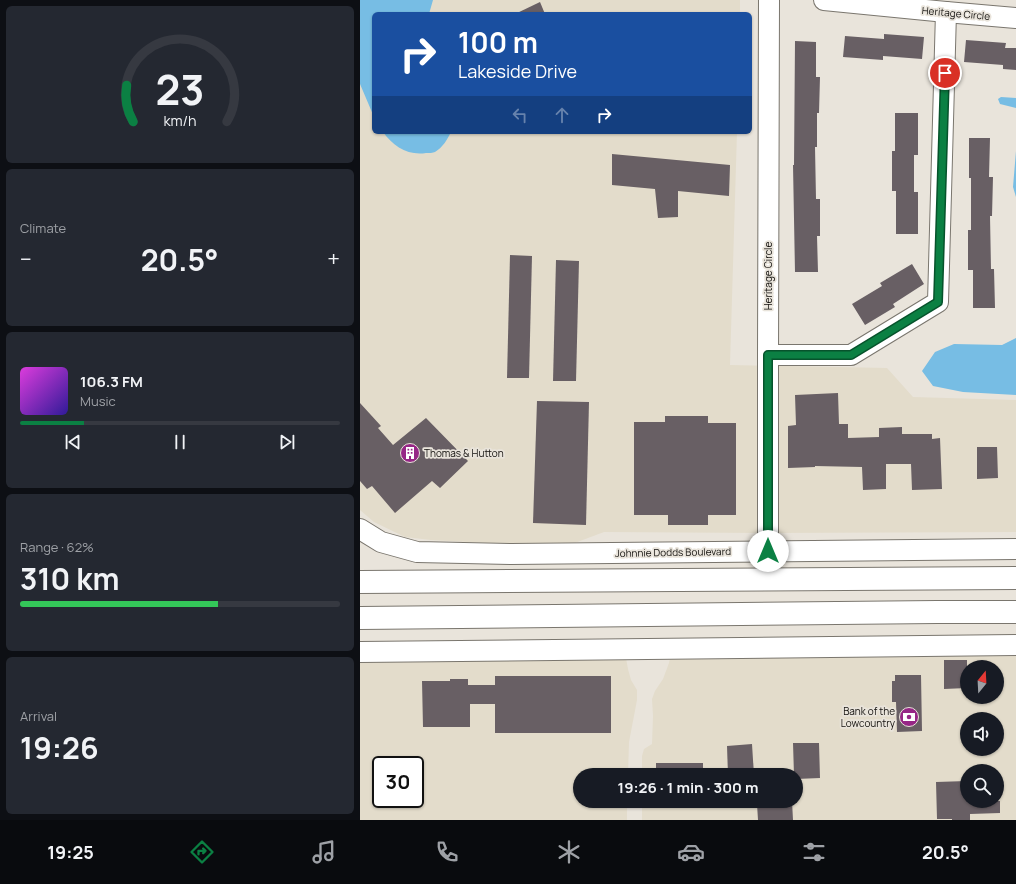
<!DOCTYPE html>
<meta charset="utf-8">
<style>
body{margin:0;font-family:Manrope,sans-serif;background:#242831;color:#f1f3f6;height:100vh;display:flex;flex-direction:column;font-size:15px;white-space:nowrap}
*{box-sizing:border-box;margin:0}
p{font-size:13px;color:#9ea1a6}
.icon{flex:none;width:22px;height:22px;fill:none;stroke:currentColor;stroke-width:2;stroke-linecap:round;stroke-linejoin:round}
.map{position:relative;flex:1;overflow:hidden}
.sheet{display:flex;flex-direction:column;gap:6px;padding:6px;background:#0d0f14;width:360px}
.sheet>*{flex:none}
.banner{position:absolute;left:12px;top:12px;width:380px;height:122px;border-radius:6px;box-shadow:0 1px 3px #0004;background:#1a4fa0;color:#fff;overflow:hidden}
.needle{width:26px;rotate:18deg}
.controls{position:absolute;left:600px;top:660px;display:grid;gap:8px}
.controls a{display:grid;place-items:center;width:44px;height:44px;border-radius:50%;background:#171b24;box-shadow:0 1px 3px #0004;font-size:20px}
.speed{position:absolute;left:12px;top:756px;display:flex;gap:8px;font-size:20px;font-weight:700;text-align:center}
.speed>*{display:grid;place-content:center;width:52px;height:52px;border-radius:50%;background:#171b24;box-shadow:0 1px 3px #0004;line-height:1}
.speed .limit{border:2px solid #111;border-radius:6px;background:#fff;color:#111}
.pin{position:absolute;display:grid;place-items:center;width:34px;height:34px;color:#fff;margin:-17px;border:2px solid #fff;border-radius:50%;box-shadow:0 1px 4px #0007}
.me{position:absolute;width:44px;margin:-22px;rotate:0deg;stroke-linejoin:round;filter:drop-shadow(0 0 3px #0008)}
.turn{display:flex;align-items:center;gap:14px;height:84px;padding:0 20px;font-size:18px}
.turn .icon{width:52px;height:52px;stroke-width:2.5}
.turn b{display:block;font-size:28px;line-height:34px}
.lanes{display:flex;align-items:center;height:38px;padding:0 20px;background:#0003;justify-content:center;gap:20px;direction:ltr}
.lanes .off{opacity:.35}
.big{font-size:30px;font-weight:700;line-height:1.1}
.sheet .card{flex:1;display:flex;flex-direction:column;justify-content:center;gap:6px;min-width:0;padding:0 14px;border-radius:6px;background:#242831}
.sheet .dial{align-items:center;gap:0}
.dial svg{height:104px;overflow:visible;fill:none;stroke:#363941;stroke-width:7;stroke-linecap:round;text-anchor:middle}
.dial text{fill:#f1f3f6;stroke:none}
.song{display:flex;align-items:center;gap:12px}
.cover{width:48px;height:48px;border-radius:6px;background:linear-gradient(135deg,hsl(300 70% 55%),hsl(250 70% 35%))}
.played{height:4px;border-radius:2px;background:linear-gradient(90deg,#0b8043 20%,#363941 20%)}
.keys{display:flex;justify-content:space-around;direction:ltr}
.heat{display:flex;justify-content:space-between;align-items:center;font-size:22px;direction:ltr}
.charge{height:6px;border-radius:3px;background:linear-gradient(90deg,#34c759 62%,#363941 0)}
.trip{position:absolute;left:213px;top:768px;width:230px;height:40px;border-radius:20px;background:#171b24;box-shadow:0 1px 3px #0004;font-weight:700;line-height:40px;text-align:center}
.tab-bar{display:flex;height:64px;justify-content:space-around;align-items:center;background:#090b0e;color:#9ea1a6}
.tab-bar .icon{width:28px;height:28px}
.tab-bar .current{color:#0b8043}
.tab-bar b{font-size:18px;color:#f1f3f6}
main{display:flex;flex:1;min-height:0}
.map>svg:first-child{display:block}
</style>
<main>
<section class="sheet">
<div class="card dial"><svg viewBox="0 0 100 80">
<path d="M14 69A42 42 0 1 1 86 69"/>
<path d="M14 69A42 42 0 0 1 9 41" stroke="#0b8043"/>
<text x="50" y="56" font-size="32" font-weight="700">23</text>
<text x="50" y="72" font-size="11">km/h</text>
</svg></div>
<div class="card"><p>Climate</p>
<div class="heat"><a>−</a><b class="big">20.5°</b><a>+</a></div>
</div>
<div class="card">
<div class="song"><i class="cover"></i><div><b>106.3 FM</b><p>Music</p></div></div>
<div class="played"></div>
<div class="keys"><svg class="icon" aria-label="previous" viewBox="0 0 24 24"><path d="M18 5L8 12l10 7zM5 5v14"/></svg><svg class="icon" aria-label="pause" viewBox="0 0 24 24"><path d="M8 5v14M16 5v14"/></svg><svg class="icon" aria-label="next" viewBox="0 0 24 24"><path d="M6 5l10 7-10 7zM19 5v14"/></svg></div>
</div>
<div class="card"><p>Range · 62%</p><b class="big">310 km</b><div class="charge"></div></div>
<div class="card"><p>Arrival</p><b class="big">19:26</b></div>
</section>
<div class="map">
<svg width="656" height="820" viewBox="0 0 656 820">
<rect width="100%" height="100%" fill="#e9e4db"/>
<g fill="#e3dccb" fill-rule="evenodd">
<polygon points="0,0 380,0 380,14 14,14 14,132 377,132 370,365 527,368 553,397 656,400 656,532 408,533 244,532 204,547 71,540 45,537 14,522 0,510"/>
<path d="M311 652 656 654V820H282V801H436V775H282V756L284 749 292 744 293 716 292 699 295 691 303 679 309 663ZM607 667H637V697H607ZM607 719H637V749H607ZM607 771H637V801H607Z"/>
<path d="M0 655 266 658 268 669 271 680 277 690V700L269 742 268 775H220V801H267V820H0ZM21 765H55V799H21Z"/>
</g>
<g fill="#77bde4">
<polygon points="0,0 73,0 69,14 14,14 14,117 0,84"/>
<polygon points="641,97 656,98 656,108 640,104 638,99"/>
<path d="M23 132H91C87 140 83 147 75 152 73 153 69 153 66 153 48 156 33 146 23 132Z"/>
<polygon points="656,151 656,197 653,187"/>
<polygon points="656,338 656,395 603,392 573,386 562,371 575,352 594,344 642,345"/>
</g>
<g fill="#685f64">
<polygon points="180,2 185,14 155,14"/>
<polygon points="524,34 564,37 562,59 523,56 523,60 483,57 485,36 524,39"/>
<polygon points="606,40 646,43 645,48 656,48 656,70 643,69 643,65 604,62"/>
<polygon points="435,41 456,42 456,77 460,77 459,113 457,113 457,147 455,147 456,199 460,199 460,236 457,236 458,272 435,272 433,165 434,165"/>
<polygon points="535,113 558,113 558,155 554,155 554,192 558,192 558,234 536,234 536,191 532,191 532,151 535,151"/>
<polygon points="609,138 630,138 629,177 633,177 632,216 630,216 631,269 634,269 635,308 613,308 613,270 608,270 608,230 611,230 611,178 609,178"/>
<polygon points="252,154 370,165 369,196 318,191 318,217 298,218 295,189 252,185"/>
<polygon points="150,255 172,256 169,378 147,378"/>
<polygon points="196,260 219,261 216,381 193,381"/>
<polygon points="552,264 564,284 533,304 535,307 505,325 492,304 522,286 520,283"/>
<polygon points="478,393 479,424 488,424 488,438 519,437 519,428 542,427 542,434 572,434 572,439 580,438 582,489 552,490 551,464 526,464 526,489 503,490 502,467 455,466 455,467 428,468 428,426 436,425 435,395"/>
<polygon points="177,401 229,402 226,525 173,523"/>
<polygon points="0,403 21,426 18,428 33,445 66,418 108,461 80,488 72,481 35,513 12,486 7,489 0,481"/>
<polygon points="305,416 348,416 348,423 376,423 376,515 348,515 348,525 308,525 308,515 274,515 274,422 305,422"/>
<polygon points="617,447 637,447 638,478 617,479"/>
<polygon points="584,660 607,660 607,688 584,689"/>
<polygon points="535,675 561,675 562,731 537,732 536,702 532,702 532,681 535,681"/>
<polygon points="135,676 251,676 251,733 135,733 135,704 110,704 110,727 63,727 62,681 90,681 90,679 108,679 108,685 135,685"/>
<polygon points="433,743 459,743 460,778 436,779 436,775 434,775"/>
<polygon points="392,744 394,775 368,775 367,746"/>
<rect x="296" y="763" width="47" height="12"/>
<polygon points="607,781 607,801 640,801 640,813 610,814 610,820 592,820 592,819 577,819 576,782"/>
<polygon points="401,801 432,801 433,820 398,820 397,804 401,804"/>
</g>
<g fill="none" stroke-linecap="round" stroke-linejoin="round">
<g stroke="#7a766e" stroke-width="22">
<g id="minor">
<polyline points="464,0 586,12 656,18"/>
<polyline points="408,355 491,355 578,302 586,12"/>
<polyline points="0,529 21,542 57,552 151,554 656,549"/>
<polyline points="408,551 408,355 409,0"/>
<polyline points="0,652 656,645"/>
</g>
</g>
<g stroke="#7a766e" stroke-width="24">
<g id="highway">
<polyline points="0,582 656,578"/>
<polyline points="0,618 577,612 656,612"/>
</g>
</g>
<use href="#minor" stroke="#fff" stroke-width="20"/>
<use href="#highway" stroke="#fff" stroke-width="22"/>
</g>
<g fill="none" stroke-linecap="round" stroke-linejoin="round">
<g stroke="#07532c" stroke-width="10">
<polyline id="route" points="408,551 408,355 491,355 578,302 585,73"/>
</g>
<use href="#route" stroke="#0b8043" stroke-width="7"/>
</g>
<defs>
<g id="building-disc" transform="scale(1)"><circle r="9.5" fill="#962686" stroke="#e9e4db"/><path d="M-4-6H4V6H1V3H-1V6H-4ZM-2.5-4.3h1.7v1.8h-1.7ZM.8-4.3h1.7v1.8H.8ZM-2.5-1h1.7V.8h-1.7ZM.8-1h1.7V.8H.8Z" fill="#fff"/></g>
<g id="bank-disc" transform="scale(1)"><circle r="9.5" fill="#962686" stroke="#e9e4db"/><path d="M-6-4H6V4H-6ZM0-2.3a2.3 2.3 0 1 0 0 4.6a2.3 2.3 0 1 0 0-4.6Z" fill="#fff"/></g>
</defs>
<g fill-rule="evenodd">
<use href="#building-disc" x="50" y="453"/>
<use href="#bank-disc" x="549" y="717"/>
</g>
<g text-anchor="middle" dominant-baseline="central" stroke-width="3.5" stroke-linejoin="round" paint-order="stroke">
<g font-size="10" fill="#12100d" stroke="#e9e4db">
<text transform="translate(596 13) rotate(5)">Heritage Circle</text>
<text transform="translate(408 276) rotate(-90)">Heritage Circle</text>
<text transform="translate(313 552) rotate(-1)">Johnnie Dodds Boulevard</text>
</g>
<g font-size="10" fill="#12100d" stroke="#e9e4db" text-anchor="start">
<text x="64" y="453">Thomas &amp; Hutton</text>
<text x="535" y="711" text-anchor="end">Bank of the<tspan x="535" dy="12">Lowcountry</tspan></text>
</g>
</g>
</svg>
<div class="controls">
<a><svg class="needle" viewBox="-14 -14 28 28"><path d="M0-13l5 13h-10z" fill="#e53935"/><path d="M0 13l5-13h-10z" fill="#9ea1a6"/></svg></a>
<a><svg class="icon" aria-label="sound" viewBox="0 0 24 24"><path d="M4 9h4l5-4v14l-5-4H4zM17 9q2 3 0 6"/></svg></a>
<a><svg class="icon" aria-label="search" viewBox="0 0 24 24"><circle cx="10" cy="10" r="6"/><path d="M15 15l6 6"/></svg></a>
</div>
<div class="speed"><div class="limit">30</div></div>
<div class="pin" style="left:585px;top:73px;background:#d93025"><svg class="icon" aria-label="arrive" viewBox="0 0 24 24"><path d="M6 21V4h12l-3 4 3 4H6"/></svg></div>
<svg class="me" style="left:408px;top:551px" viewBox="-20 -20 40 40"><circle r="19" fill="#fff"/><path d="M0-13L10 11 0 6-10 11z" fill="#0b8043"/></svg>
<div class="trip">19:26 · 1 min · 300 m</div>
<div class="banner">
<div class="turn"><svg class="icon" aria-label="right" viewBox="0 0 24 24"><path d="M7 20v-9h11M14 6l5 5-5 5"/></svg><div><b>100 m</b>Lakeside Drive</div></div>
<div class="lanes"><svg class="icon off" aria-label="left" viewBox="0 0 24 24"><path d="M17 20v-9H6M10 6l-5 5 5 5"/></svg><svg class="icon off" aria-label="ahead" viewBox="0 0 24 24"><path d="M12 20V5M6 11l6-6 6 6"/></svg><svg class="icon" aria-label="right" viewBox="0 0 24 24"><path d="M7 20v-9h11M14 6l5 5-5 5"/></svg></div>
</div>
</div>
</main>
<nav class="tab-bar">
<b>19:25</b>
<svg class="icon current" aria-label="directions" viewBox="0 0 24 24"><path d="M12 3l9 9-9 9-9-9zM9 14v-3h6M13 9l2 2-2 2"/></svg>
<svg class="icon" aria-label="music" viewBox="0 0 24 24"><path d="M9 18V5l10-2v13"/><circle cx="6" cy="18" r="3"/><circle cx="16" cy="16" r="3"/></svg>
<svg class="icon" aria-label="phone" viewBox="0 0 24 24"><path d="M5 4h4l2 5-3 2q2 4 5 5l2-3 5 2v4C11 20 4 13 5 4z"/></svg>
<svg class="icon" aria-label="climate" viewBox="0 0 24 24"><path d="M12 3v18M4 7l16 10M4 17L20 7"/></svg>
<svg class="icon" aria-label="car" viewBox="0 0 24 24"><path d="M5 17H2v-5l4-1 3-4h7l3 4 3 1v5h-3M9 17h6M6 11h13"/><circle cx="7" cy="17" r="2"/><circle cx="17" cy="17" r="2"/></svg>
<svg class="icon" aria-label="filters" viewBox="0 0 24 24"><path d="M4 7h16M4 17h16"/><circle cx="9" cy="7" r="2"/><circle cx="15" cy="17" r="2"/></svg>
<b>20.5°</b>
</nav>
